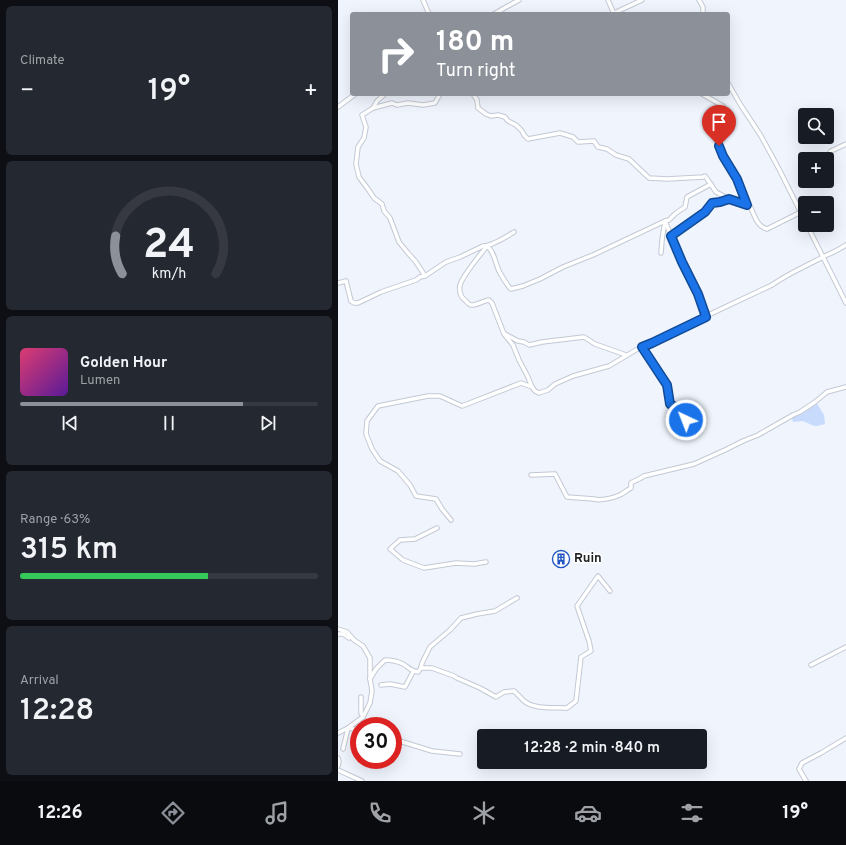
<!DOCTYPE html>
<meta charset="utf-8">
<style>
body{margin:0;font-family:Overpass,sans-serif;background:#242831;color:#f1f3f6;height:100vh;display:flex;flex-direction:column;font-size:15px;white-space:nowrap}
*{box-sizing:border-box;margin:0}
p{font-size:13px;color:#9ea1a6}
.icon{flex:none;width:22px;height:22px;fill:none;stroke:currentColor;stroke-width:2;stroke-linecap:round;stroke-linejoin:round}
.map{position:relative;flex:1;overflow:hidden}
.panel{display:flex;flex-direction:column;gap:6px;padding:6px;background:#0d0f14;width:338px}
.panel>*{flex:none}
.banner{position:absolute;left:12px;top:12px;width:380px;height:84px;border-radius:4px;box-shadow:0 4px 16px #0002;background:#8c9099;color:#fff;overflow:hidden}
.buttons{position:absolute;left:460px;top:108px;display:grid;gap:8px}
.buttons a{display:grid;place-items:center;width:36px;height:36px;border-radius:4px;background:#171b24;box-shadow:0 4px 16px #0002;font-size:20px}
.speed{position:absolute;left:12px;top:717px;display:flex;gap:8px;font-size:20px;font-weight:700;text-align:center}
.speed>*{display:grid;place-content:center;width:52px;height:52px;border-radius:50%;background:#171b24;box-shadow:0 4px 16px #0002;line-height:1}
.speed .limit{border:6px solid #d22;background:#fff;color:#111}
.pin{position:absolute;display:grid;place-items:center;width:34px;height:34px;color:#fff;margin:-41px -17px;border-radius:50% 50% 50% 0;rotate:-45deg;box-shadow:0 0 4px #0007}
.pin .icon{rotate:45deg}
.me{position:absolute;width:44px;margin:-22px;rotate:317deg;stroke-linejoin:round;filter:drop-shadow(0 0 3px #0008)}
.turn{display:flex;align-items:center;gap:14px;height:84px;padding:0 20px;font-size:18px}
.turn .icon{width:52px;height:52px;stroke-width:2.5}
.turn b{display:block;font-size:28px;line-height:34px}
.big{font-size:30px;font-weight:600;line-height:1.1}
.panel .tile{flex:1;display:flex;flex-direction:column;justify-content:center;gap:6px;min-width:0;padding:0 14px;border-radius:6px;background:#242831}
.panel .dial{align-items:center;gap:0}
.dial svg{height:104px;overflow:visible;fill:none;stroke:#363941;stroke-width:7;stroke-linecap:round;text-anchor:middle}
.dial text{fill:#f1f3f6;stroke:none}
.song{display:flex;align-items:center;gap:12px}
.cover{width:48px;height:48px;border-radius:6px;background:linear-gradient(135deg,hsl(340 70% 55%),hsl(270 70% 35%))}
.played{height:4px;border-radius:2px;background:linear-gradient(90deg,#8c9099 75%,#363941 75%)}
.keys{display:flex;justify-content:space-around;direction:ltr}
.heat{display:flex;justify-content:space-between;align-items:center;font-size:22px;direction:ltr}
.charge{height:6px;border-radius:3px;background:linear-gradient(90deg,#34c759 63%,#363941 0)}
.trip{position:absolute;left:139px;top:729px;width:230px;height:40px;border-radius:4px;background:#171b24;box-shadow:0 4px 16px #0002;font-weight:600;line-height:40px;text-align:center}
.tab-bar{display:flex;height:64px;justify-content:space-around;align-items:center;background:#090b0e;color:#9ea1a6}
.tab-bar .icon{width:28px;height:28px}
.tab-bar .current{color:#8c9099}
.tab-bar b{font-size:18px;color:#f1f3f6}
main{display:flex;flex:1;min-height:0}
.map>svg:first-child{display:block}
</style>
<main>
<section class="panel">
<div class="tile"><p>Climate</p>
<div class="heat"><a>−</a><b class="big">19°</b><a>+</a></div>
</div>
<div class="tile dial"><svg viewBox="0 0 100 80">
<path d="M14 69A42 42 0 1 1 86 69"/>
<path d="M14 69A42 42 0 0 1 9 40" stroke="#8c9099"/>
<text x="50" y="56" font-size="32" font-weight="700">24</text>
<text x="50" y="72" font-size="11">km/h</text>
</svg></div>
<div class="tile">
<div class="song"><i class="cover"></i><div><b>Golden Hour</b><p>Lumen</p></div></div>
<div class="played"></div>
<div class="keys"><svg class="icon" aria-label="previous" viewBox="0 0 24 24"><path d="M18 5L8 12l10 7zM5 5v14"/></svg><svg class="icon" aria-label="pause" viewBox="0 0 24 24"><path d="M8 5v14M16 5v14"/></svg><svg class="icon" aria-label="next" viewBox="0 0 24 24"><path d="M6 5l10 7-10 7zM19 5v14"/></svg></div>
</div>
<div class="tile"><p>Range · 63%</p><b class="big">315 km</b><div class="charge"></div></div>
<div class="tile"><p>Arrival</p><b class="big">12:28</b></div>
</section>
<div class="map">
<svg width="508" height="781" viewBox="0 0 508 781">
<rect width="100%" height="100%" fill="#eff4fd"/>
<polygon fill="#c9dbfd" points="478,402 486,415 487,424 479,426 476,426 465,421 455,422 453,416"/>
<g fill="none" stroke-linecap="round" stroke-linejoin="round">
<g stroke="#c3c9d4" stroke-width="5.5">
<g id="minor">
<polyline points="85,0 91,14"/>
<polyline points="270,0 276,14"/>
<polyline points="361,0 365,7 365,14"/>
<polyline points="156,14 170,6 181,0"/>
<polyline points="274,14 304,0"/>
<polyline points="390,83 402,104 423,136 441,169 467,221"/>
<polyline points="47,94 39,101 35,108 24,115 28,127 26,138 20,147 18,164 21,177 30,189 36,198 44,204 46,211 52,218 61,242 70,253 78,262 87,276"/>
<polyline points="135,94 139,100 140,108 148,114 153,116 160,115 167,117 170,121 178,125 184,131 186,135 190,139 222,133 235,137 240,142 256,141 260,147 269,149 278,155 291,159 311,178 329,179 365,177 367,176 378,192 391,199"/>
<polyline points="364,94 385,106 384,120 377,138 385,156 399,179 409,205"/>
<polyline points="0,107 16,95"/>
<polyline points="35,108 54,103 59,105 70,103 85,105 97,103 102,94"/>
<polyline points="486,159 493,151 508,144"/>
<polyline points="482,203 483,201"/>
<polyline points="469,225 508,303"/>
<path d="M333 236 367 211 374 203 382 202 391 199 412 206C416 214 419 227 429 229L467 210"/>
<path d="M149 246C142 255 125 275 122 285 121 291 122 297 128 301 128 302 132 305 133 305 137 306 145 301 151 300L154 303 166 334 175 345 181 360 189 375 194 387 197 391 201 393 210 390 217 384 235 376 271 366 303 347 314 343 344 329 364 318 434 285C451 273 470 265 489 255 496 252 502 249 508 245"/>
<path d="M149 246C157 252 157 264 162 273 165 278 168 283 171 287L173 289 185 286 202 279 225 267 255 255 327 221 336 243 360 294 368 317"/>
<polyline points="323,253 324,240 327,221 331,220 338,213 347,207 349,197 373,184"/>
<path d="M0 283 8 281 13 301 16 303H20L43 292 78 280 82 277 87 276 108 262 122 257 145 246C154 246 168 237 176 232"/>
<polyline points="167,334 180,341 186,342 191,345 200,343 204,342 246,337 257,344 288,355"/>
<polyline points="304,347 329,385 332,404 343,411 352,429"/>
<path d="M193 475 217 474 229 497 256 499C263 501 275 498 282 495 286 493 289 490 293 488V483C296 481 302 479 306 476L356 464 387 450 405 441 420 435 455 415 462 412 477 402 489 392 508 387"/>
<polyline points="113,520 104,509 98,499 78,496 72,485 60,471 42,461 34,449 28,434 29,421 40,406 90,396 102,396 124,406 183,383 194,387"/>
<polyline points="99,528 77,539 62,540 52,549 65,560 86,568 118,563 136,564 148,562"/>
<polyline points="0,629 9,632 16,640 25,646 32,658 32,679 34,691 32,703 25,717 10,728 0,733"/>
<polyline points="0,634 5,634 11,638"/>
<polyline points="473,665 508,647"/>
<path d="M83 668H94L116 676 119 678 142 688 158 697 166 692 176 691C179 694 182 697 185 700 195 710 216 707 229 708L238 701 243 657 253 651 251 641 239 606 260 576 272 591"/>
<path d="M32 679 38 669 47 660C53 660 59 661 65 664 70 667 73 671 80 672L83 668 84 663 92 647 112 630 123 618 139 614 157 611 179 598"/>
<polyline points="43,685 52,684 67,687 75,672"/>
<polyline points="23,697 23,713 25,717"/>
<polyline points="55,739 94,751 122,754"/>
<polyline points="5,749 10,728 21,730"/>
<polyline points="0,758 1,762 0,766"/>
<polyline points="0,770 24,781"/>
<polyline points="468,781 461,769 464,763 483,753 508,738"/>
</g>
</g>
<use href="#minor" stroke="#fff" stroke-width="3.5"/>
</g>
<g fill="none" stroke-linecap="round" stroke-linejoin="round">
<g stroke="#114b97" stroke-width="10">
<polyline id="route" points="348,420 343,411 332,404 329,385 304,347 314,343 368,317 360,294 344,262 333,236 367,212 374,203 382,202 391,199 409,205 399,179 385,156 381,146"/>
</g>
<use href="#route" stroke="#1a73e8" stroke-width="7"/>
</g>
<defs>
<g id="building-ring" transform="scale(0.9)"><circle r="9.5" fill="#fff" stroke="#1f55c2" stroke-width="1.5"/><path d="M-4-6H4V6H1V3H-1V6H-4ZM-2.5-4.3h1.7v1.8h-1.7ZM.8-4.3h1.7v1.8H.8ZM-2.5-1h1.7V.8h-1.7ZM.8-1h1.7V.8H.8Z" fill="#1f55c2"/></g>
</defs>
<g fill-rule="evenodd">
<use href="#building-ring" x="223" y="559"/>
</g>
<g text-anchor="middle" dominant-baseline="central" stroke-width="3" stroke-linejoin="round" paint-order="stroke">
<g font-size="13" font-weight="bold" fill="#1f2125" stroke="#fff" text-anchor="start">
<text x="236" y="559">Ruin</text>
</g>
</g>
</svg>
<div class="buttons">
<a><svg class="icon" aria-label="search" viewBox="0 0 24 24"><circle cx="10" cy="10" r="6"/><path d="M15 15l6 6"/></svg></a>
<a>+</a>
<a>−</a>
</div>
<div class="speed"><div class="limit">30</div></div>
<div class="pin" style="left:381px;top:146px;background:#d93025"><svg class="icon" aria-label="arrive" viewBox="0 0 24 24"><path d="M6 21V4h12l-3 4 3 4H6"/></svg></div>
<svg class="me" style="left:348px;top:420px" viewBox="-20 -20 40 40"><circle r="17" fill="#1a73e8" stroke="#fff" stroke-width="3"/><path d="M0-11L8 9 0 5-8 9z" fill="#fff"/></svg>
<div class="trip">12:28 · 2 min · 840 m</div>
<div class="banner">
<div class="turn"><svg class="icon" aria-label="right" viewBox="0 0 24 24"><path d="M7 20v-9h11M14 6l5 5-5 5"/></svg><div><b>180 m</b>Turn right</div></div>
</div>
</div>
</main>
<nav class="tab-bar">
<b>12:26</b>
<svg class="icon current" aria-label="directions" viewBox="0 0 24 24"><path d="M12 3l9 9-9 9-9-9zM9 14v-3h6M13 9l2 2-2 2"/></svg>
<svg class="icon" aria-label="music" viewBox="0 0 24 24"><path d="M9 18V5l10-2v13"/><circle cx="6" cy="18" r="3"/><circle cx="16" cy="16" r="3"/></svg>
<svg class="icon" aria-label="phone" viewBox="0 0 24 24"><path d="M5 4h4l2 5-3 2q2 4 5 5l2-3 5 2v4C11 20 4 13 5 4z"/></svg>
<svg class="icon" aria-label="climate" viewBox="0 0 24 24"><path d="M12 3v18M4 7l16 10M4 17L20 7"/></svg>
<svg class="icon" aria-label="car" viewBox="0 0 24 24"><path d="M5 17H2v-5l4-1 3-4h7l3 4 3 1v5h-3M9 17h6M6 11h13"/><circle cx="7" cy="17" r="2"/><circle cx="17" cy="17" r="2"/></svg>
<svg class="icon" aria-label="filters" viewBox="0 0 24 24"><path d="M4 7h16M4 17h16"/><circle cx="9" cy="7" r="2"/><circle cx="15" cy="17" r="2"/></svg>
<b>19°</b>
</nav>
